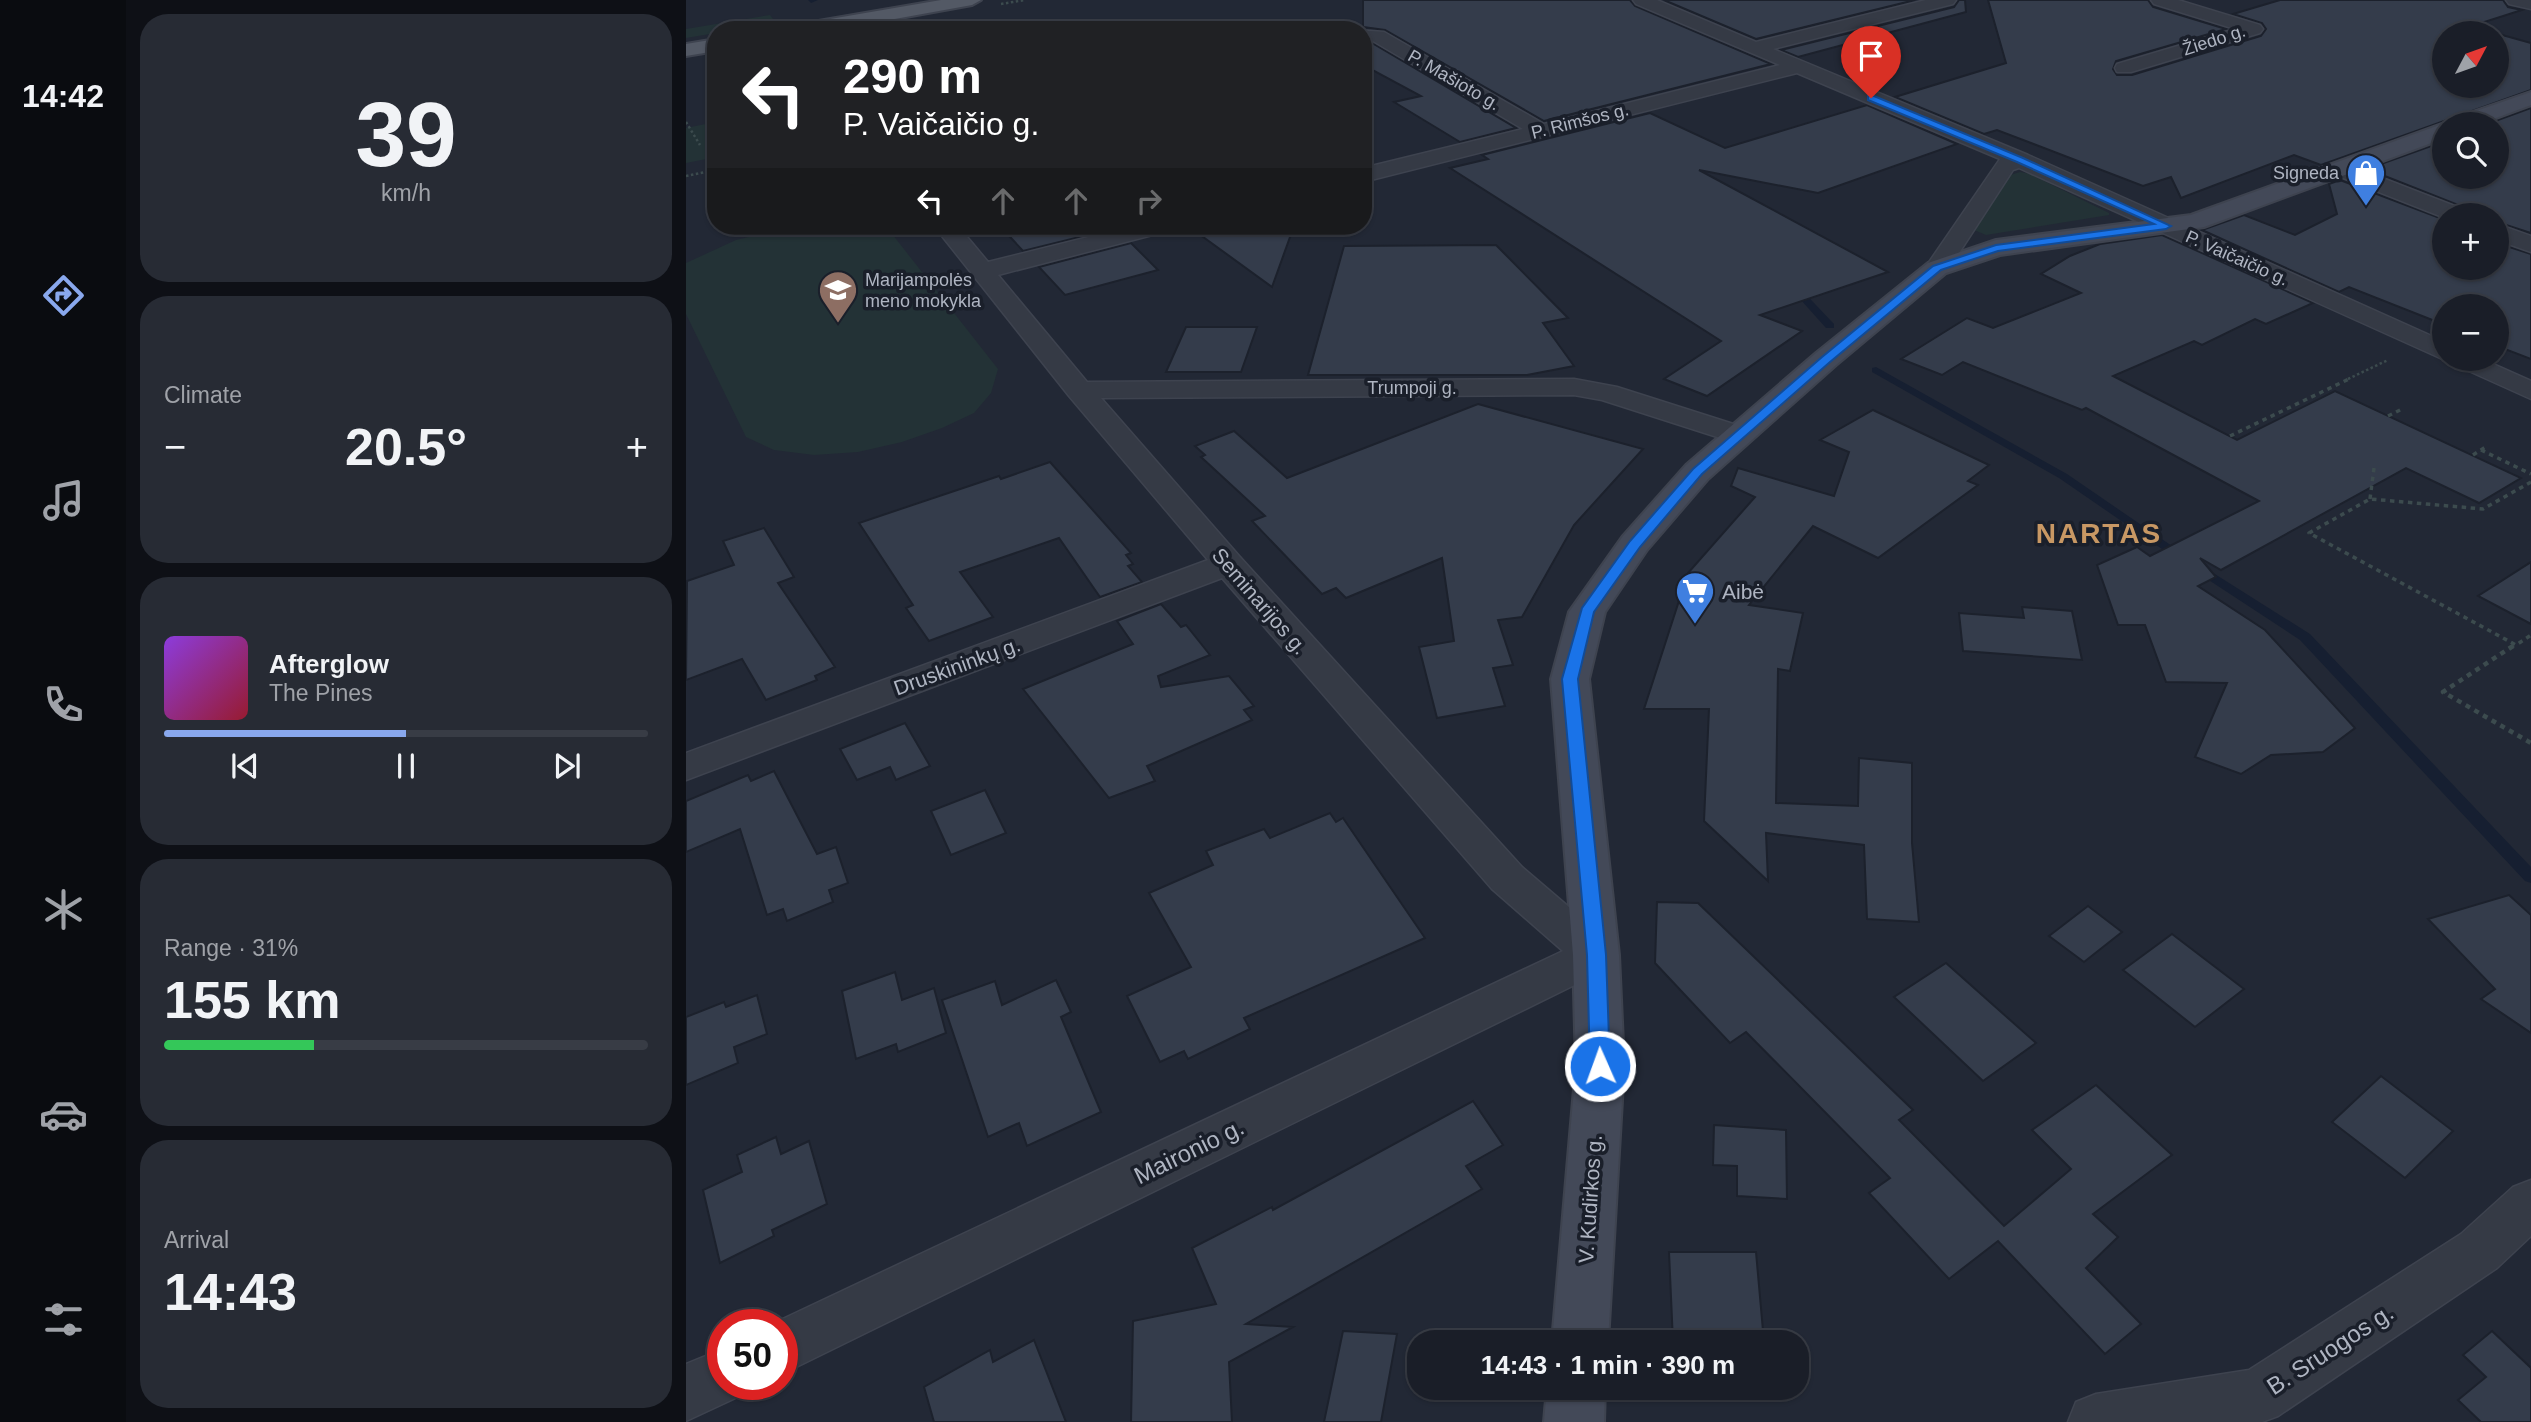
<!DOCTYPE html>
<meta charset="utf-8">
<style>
body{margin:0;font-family:Helvetica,sans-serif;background:#272b34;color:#f1f3f6;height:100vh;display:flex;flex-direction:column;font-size:26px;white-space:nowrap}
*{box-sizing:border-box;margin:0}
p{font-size:23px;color:#9fa2a8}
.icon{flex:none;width:38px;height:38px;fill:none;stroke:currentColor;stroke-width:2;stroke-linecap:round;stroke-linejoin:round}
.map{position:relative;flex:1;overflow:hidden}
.sheet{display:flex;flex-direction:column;gap:14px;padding:14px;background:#0e1016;width:560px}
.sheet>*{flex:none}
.top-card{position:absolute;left:21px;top:21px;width:665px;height:214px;border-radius:28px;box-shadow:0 2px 5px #0004,0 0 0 2px #383c45;background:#202124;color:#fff;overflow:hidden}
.needle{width:46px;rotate:49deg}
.tools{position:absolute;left:1746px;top:21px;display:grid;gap:14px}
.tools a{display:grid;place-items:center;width:77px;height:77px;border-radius:50%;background:#1a1e28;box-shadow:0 2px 5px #0004,0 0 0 2px #383c45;font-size:35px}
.speed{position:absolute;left:21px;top:1309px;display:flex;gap:14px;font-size:35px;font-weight:700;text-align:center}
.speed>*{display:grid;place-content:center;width:91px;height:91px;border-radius:50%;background:#1a1e28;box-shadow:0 2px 5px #0004,0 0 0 2px #383c45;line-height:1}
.speed .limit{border:10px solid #d22;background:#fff;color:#111}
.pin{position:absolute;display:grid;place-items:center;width:60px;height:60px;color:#fff;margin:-72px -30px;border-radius:50% 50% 50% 0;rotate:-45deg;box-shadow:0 0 7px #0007}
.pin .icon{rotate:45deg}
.me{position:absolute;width:77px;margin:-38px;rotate:358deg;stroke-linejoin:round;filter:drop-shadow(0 0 5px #0008)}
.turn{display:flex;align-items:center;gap:24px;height:147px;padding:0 21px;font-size:32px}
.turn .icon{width:91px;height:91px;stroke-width:2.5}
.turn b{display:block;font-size:49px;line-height:60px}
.lanes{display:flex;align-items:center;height:66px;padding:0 21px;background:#0003;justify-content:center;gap:35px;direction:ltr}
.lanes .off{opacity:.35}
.big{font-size:52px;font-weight:700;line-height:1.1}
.sheet .tile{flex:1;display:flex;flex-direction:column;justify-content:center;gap:10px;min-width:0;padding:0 24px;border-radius:28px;background:#272b34}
.sheet .dial{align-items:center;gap:0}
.dial b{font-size:91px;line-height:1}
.song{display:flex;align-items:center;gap:21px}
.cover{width:84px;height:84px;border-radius:10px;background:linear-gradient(135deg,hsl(270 70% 55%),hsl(350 70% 35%))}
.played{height:7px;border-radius:4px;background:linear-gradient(90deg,#89a8ed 50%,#383c45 50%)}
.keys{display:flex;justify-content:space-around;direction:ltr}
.heat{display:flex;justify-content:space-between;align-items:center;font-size:38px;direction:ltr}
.charge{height:10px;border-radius:5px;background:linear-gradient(90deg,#34c759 31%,#383c45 0)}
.trip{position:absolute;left:721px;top:1330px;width:402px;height:70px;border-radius:28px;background:#1a1e28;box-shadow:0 2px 5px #0004,0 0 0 2px #383c45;font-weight:700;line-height:70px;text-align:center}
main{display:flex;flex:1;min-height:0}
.dock{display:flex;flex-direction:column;width:126px;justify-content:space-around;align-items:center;background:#0a0c10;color:#9fa2a8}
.dock .icon{width:49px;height:49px}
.dock .active{color:#89a8ed}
.dock b{font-size:32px;color:#f1f3f6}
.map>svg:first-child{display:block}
</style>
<main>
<nav class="dock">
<b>14:42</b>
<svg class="icon active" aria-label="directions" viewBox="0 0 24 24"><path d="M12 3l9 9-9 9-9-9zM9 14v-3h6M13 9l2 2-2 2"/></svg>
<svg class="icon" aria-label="music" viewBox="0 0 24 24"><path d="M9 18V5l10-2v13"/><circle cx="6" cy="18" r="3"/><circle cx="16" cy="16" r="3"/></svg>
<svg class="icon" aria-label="phone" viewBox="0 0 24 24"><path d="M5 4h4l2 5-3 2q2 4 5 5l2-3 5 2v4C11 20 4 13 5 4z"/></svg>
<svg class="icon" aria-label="climate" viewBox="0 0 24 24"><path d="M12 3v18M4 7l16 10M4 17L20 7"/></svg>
<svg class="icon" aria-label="car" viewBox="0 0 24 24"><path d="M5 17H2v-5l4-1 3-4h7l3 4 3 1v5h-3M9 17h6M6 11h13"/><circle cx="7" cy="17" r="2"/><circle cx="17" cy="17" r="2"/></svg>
<svg class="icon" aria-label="filters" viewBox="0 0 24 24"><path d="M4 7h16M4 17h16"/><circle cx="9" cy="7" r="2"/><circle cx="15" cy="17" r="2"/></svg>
</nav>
<section class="sheet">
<div class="tile dial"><b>39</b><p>km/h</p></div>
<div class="tile"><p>Climate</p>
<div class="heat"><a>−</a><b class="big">20.5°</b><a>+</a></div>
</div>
<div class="tile">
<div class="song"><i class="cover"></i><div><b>Afterglow</b><p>The Pines</p></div></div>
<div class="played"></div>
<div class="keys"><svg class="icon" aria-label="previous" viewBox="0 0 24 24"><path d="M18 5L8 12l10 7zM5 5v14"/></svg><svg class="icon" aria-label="pause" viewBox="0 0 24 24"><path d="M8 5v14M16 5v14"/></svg><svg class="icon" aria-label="next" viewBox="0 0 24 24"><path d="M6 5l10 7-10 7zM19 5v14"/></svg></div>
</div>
<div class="tile"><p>Range · 31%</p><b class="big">155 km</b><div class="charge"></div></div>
<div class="tile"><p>Arrival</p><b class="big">14:43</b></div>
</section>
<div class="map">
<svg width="1845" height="1422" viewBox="0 0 1845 1422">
<rect width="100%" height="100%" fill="#222835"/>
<g fill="#233236">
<polygon points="84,15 90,23 48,30 30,30 30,33 0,38 0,29"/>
<polygon points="30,122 30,157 0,163 0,128"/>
<polygon points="1334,172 1344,174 1423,213 1423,215 1300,235 1288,230 1321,176"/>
<polygon points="108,226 188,226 203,230 312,369 305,393 288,413 256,428 216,442 172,452 128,455 88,450 60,437 0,314 0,263 50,240"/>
</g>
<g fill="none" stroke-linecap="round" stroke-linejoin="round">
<g fill="#161f31" fill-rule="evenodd">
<polygon points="122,0 132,0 125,3"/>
<polygon points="1105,285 1111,285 1148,324 1148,328 1140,328 1105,289"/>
<polygon points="1190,367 1381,474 1502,557 1496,561 1492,560 1373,478 1186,372 1186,368"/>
<polygon points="1513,564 1624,634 1845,867 1845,883 1839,881 1614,640 1509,571 1507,568 1509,565"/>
</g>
</g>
<g fill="#343c4b" stroke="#1c212c" stroke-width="2" fill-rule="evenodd">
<polygon points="677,0 944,0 949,6 1085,64 858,121 699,30 677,27"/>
<polygon points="978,0 1229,0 1070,39"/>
<polygon points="1273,0 1279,0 1280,12 1112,57 1095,50 1268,7"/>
<path d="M1302 0H1462L1467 7 1540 29 1430 61 1427 69 1431 75H1446L1575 36 1580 29 1576 23 1547 14 1594 0H1817L1822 7 1836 10 1792 24 1807 29 1802 31 1845 43V90L1635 165 1608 155 1495 198 1485 177 1457 186 1311 130 1298 134 1209 97 1320 63ZM1759 33H1811V86H1759Z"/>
<polygon points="677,42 686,43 830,128 774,142 708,102 735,96 677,65"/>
<polygon points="1181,105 1271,144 1132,193 1013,170 1202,272 1074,315 1116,331 1021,396 978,379 1035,341 764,168 802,159 796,155 964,113 1039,148"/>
<polygon points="1845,108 1845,233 1811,222 1811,215 1786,215 1780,208 1681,169 1759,141 1759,177 1811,177 1811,124 1801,124"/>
<polygon points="1654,180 1759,220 1759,268 1811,268 1811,243 1845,254 1845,359 1811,346 1811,306 1759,306 1759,325 1663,287 1653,292 1516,230 1558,215 1609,235 1651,214 1643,184"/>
<polygon points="314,226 428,226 430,228 337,251"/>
<polygon points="502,226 608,226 586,287"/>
<polygon points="1476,235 1627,303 1580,324 1569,319 1516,345 1508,341 1427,376 1551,440 1649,391 1835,478 1793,503 1720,468 1535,570 1514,558 1530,577 1512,586 1579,630 1669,728 1637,752 1585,755 1555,774 1509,757 1541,683 1480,682 1459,625 1432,625 1411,565 1451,547 1464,556 1573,501 1400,408 1396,410 1277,362 1256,375 1215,359 1281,318 1307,328 1395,293 1355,274 1384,256 1414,244"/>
<polygon points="445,243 472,270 379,295 353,267"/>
<polygon points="810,245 882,318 857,323 888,366 841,375 622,375 658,246"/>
<polygon points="500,327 571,327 555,372 480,372"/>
<polygon points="792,404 957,449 888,525 836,617 812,620 827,665 807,668 819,706 751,718 733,647 768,641 756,558 660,598 650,588 636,594 566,521 579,516 515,457 519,455 509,446 548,431 601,478"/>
<polygon points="1187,410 1303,465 1282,481 1292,485 1192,558 1127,526 1063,605 1117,613 1104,671 1092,669 1090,803 1172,806 1173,758 1226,763 1226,843 1233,922 1181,919 1178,845 1080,833 1082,881 1018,821 1023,709 958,709 1002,573 1069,497 1045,486 1052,468 1148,496 1163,452 1134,440"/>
<polygon points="364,462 445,553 440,555 447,564 442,566 456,582 414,597 373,538 274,572 307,617 243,641 220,608 227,605 173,523 313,476 315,479"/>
<polygon points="78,528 108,577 92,583 149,667 129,676 131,680 80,700 56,659 0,680 1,581 48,565 37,541"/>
<polygon points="1845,562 1845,624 1792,596"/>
<polygon points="475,604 495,627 500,625 524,655 472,676 475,687 543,676 568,706 558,710 566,720 461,766 469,781 423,798 337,689 447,644 431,621"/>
<polygon points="1336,607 1386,611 1396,660 1277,651 1273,613 1338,618"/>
<polygon points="219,723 244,766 210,780 204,767 171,780 154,749"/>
<polygon points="88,771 131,854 150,847 162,883 143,890 147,902 101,921 97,909 81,915 54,829 0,852 0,801 62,775 65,781"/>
<polygon points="299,790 320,833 265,855 245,811"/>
<polygon points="644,813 650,822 657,818 739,938 558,1018 564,1029 502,1059 498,1051 474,1062 441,996 505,967 463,893 527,865 520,851 578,829 584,838"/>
<polygon points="1823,895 1845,915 1845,1033 1795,999 1809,989 1742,919"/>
<polygon points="971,902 1012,903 1227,1110 1213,1120 1318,1226 1385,1169 1346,1130 1410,1085 1486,1155 1407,1214 1432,1237 1400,1268 1455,1324 1419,1354 1312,1241 1263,1279 1183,1193 1204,1178 1060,1032 1044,1043 969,963"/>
<polygon points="1402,906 1436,932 1398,962 1363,936"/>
<polygon points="1486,934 1558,989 1509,1027 1437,970"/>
<polygon points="1260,963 1350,1043 1297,1081 1208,997"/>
<polygon points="209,972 216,1000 248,988 260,1033 212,1052 210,1044 170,1059 156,991"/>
<polygon points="370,980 385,1012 375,1017 415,1112 341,1146 333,1123 302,1137 256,1000 309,981 316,1005"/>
<polygon points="71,995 81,1034 48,1047 52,1063 0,1085 0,1017 38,1002 40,1007"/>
<polygon points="1695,1076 1767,1131 1719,1178 1646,1122"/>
<polygon points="787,1101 817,1145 780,1166 796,1189 560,1324 607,1327 543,1362 546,1422 445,1422 447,1321 530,1304 506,1248 586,1207 587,1210"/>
<polygon points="1028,1125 1100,1130 1101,1199 1051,1196 1051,1166 1027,1165"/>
<polygon points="90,1137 95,1154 123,1141 141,1204 86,1230 88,1236 34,1263 17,1190 56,1172 51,1155"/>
<polygon points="983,1252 1070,1252 1078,1342 987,1342"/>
<polygon points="657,1331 711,1334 695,1422 638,1422"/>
<polygon points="1806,1331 1845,1368 1845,1422 1795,1422 1772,1400 1800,1377 1777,1355"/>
<polygon points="348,1340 380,1422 248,1422 238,1387 304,1350 307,1362"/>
</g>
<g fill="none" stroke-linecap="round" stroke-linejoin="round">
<g stroke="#3e434f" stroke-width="3">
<g id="street">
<polygon points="947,0 971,0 1070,42 1240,0 1270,0 1267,4 1087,49 1342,155 1759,342 1759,359 1796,359 1845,381 1845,399 1333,168 1327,170 1260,273 1251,275 1242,273 1239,268 1314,159 1111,73 677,182 677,168 837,129 687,41 677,39 677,30 672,30 698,32 858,124 1094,65 950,4"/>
<polygon points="1465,0 1492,0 1574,25 1577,29 1574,33 1445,72 1431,72 1429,68 1431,64 1549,29 1468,4"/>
<polygon points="1820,0 1845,0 1845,9 1823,4"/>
<polygon points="1655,162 1779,210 1783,215 1759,215 1759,218 1647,174 1644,169 1647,164"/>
<polygon points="1811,224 1845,236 1845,252 1811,240"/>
<polygon points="248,226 272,226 302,262 447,226 485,226 482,231 312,275 401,382 888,379 931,387 1063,429 1068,435 1063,441 1053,444 916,400 888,395 415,398 554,557 836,867 925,943 932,955 925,967 96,1374 96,1325 84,1325 877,951 806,889 536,578 0,780 0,753 522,560 383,396"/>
<polygon points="1845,1180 1845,1236 1811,1268 1592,1416 1576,1422 1382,1422 1390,1402 1410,1394 1563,1370 1775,1234 1827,1187"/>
<polygon points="37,1349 37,1384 61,1384 56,1395 0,1421 0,1364"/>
</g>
</g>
<g stroke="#3e434f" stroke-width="4">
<g id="secondary">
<polygon points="1845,92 1845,105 1794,124 1764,124 1767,119"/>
<polygon points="1759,123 1762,124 1759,124 1759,138 1518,227 1314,255 1260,273 1150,365 1022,479 961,550 919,612 903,679 933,955 938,1066 922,1342 866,1342 890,1066 887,955 865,679 883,612 937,536 1000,465 1130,353 1242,263 1310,240 1505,215"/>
<polygon points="861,1388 919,1388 918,1422 858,1422"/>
</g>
</g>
<g stroke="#3e434f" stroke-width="4">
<g id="primary">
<polygon points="255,0 295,0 286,5 148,30 106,30 115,24"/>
<polygon points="30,39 30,51 0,56 0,44"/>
</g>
</g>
<g stroke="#3c4b4e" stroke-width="2.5" stroke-dasharray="2.5 2.5" stroke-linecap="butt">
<polyline points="315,4 339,0"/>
<polyline points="63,30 83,26"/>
<polyline points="0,122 14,145"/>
<polyline points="0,176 30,170"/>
<polyline points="1662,379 1702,360"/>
</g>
<g stroke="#3c4b4e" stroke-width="3.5" stroke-dasharray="4.5 4.5" stroke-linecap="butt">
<polyline points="1702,416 1718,408"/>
<polyline points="1544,436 1665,378"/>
<polyline points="1795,450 1845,474"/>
<polyline points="1787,455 1801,446"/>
<polyline points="1845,482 1797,509 1684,499 1623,533 1830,645 1845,635"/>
<polyline points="1684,499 1688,468"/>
<polyline points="1824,648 1829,645"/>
</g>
<polyline stroke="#3c4b4e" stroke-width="4.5" stroke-dasharray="5 5" stroke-linecap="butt" points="1827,646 1757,692 1845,743"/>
<use href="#street" fill="#353a45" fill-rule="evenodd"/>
<use href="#secondary" fill="#434958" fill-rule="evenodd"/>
<use href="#primary" fill="#535965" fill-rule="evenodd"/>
</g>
<polygon fill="#1a73e8" stroke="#114b97" stroke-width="2" points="1182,96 1188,96 1337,158 1485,226 1480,229 1312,251 1255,270 1144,362 1016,474 954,547 908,612 892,679 920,955 924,1066 921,1072 914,1074 907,1072 904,1066 901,955 876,679 896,608 944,541 1007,469 1136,357 1247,266 1310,245 1468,224 1331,162 1182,100"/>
<defs>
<g id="shop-pin" transform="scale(2.0125)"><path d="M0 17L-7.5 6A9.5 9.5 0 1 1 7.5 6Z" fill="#3f7fe0" stroke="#1a1f2a"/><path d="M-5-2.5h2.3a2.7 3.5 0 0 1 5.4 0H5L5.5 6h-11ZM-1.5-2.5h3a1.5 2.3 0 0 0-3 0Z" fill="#fff"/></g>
<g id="school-pin" transform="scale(2.0125)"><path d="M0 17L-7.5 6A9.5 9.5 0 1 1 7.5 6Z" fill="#8d6e63" stroke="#1a1f2a"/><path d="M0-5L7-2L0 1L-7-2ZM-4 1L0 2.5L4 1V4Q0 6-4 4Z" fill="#fff"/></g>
<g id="supermarket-pin" transform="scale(2.0125)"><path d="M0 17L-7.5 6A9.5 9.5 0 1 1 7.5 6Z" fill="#3f7fe0" stroke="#1a1f2a"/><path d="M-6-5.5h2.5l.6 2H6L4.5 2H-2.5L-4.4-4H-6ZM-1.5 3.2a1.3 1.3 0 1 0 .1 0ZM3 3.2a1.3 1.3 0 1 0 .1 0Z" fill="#fff"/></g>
</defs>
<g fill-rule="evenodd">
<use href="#shop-pin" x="1680" y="173"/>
<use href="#school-pin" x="152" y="290"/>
<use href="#supermarket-pin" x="1009" y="591"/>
</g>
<g text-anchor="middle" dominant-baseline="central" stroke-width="7" stroke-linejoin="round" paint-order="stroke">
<g font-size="18" fill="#afb5c2" stroke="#1a1f2a">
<text transform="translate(1528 40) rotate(-18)">Žiedo g.</text>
<text transform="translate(768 80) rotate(30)">P. Mašioto g.</text>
<text transform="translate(894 121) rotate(-14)">P. Rimšos g.</text>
<text transform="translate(1551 258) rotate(24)">P. Vaičaičio g.</text>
<text x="726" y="388">Trumpoji g.</text>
</g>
<g font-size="18" fill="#afb5c2" stroke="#1a1f2a" text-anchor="end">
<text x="1653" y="173">Signeda</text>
<text x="179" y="280" text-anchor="start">Marijampolės<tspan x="179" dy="21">meno mokykla</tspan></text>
</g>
<g font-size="21" fill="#afb5c2" stroke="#1a1f2a" text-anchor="start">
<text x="1036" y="591">Aibė</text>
</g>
<g font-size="21" fill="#afb5c2" stroke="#1a1f2a">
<text transform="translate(574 601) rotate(49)">Seminarijos g.</text>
<text transform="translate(271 666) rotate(-20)">Druskininkų g.</text>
<text transform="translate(904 1199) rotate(-86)">V. Kudirkos g.</text>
</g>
<g font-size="24" fill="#afb5c2" stroke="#1a1f2a">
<text transform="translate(503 1151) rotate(-26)">Maironio g.</text>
<text transform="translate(1644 1349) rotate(-33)">B. Sruogos g.</text>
</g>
<g font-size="28" font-weight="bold" letter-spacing="2" fill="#c89864" stroke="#1a1f2a">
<text x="1413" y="533">NARTAS</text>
</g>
</g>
</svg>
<div class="tools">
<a><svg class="needle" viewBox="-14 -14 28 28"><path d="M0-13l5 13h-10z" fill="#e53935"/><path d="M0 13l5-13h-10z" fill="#9fa2a8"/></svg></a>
<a><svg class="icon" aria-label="search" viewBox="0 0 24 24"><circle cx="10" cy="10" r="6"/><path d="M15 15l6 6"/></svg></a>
<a>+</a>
<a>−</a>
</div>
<div class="speed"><div class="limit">50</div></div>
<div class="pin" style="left:1185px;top:98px;background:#d93025"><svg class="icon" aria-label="arrive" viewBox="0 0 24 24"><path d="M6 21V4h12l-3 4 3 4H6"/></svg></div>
<svg class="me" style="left:914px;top:1066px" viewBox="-20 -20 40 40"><circle r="17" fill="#1a73e8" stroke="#fff" stroke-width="3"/><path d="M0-11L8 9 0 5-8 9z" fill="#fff"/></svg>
<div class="trip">14:43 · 1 min · 390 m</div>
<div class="top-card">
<div class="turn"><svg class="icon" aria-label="left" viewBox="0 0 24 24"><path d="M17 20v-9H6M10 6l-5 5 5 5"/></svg><div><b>290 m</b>P. Vaičaičio g.</div></div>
<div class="lanes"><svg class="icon" aria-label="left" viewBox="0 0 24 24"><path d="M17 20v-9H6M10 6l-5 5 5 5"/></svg><svg class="icon off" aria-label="ahead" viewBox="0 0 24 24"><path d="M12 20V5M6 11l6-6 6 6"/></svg><svg class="icon off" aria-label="ahead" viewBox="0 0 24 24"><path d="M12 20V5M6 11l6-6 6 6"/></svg><svg class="icon off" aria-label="right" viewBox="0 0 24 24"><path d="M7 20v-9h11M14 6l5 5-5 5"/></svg></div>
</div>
</div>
</main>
